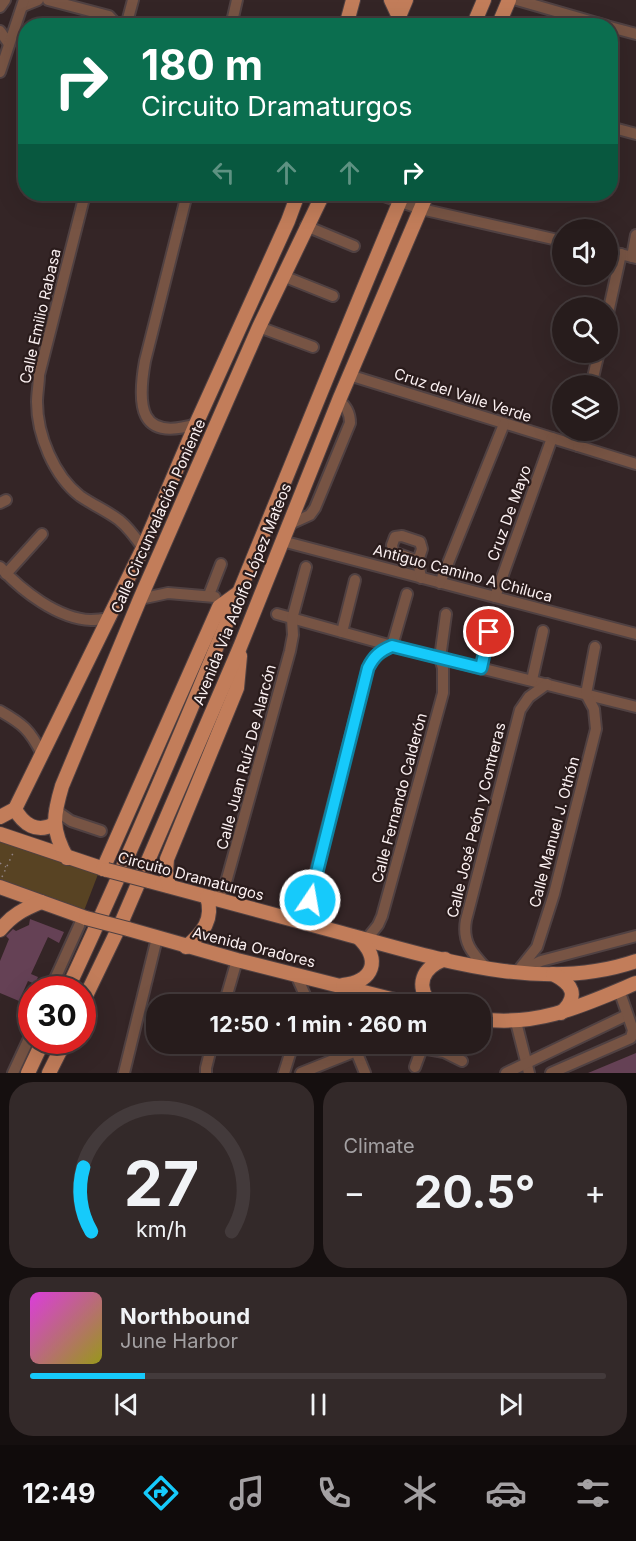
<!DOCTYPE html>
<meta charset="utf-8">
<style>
body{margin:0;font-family:Inter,sans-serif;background:#332929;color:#f1f3f6;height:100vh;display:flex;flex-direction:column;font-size:22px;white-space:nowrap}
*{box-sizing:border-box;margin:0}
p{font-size:20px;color:#a4a1a3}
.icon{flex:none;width:33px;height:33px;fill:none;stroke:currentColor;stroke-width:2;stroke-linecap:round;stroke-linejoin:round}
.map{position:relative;height:1073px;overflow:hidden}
.side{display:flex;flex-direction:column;gap:9px;padding:9px;background:#150f0f;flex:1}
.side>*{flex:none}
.top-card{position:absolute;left:18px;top:18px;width:600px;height:183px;border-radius:24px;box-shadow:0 6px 24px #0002,0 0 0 2px #433a3b;background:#0b6e4f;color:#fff;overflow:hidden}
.tools{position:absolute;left:552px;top:219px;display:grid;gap:12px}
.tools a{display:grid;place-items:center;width:66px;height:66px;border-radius:50%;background:#271c1c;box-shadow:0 6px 24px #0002,0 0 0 2px #433a3b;font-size:30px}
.speed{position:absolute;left:18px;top:976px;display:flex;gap:12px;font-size:30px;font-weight:700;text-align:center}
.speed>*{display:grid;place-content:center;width:78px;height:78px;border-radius:50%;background:#271c1c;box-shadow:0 6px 24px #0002,0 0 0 2px #433a3b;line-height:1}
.speed .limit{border:9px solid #d22;background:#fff;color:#111}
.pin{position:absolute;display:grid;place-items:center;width:51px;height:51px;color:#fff;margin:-26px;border:3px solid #fff;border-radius:50%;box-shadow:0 2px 6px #0007}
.me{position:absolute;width:66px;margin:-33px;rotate:12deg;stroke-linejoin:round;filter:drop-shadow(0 0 4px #0008)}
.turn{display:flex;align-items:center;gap:21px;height:126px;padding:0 24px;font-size:27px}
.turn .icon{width:78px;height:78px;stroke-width:2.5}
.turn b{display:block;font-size:42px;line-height:51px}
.lanes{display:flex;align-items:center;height:57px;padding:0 24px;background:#0003;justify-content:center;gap:30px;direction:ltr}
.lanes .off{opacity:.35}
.big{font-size:45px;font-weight:700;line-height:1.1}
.side .card{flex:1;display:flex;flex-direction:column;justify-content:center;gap:9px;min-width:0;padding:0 21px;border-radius:24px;background:#332929}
.side .dial{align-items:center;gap:0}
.dial svg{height:156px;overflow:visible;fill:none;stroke:#433a3b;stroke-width:7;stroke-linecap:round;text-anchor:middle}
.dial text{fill:#f1f3f6;stroke:none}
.song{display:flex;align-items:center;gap:18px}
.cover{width:72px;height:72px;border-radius:9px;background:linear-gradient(135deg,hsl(300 70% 55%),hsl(60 70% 35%))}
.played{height:6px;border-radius:3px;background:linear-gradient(90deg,#16cafb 20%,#433a3b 20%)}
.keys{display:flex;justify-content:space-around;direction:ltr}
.heat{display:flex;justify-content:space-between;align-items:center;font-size:33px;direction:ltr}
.side .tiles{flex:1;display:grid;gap:9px;grid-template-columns:1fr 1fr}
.card:last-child{grid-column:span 2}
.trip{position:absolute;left:146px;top:994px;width:345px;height:60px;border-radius:24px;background:#271c1c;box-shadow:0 6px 24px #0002,0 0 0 2px #433a3b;font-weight:700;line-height:60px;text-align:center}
.tabs{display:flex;height:96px;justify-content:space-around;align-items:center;background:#100b0b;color:#a4a1a3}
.tabs .icon{width:42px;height:42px}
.tabs .on{color:#16cafb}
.tabs b{font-size:27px;color:#f1f3f6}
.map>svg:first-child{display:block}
</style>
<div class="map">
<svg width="636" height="1073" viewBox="0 0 636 1073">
<rect width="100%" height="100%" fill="#342526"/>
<polygon fill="#584323" points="0,834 100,869 82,916 0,887"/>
<g fill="#654155">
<polygon points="30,919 64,932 59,943 48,937 31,974 38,977 35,984 28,981 19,1001 0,993 0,961 9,939 6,936 13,929 16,931 29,925"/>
<polygon points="636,1053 636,1073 588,1073"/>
</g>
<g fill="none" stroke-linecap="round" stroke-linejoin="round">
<g stroke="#504142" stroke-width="14">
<g id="minor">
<polyline points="48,0 109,16 118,26"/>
<polyline points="517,0 607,26"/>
<polyline points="23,6 38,0"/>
<polyline points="0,7 5,0"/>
<polyline points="126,26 133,0"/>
<polyline points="231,26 237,0"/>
<polyline points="610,27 636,34"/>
<polyline points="0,31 9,44"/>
<polyline points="0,72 24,0"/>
<polyline points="610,127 636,134"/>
<path d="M85 194 39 375C39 384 37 393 37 402 37 435 54 476 80 496 93 505 107 511 119 520 129 528 136 538 143 548"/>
<path d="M187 194 145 361C137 406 139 442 196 424"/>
<polyline points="378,194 421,209 562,241"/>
<polyline points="306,226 354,246"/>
<polyline points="608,251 636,258"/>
<polyline points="632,257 636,235"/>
<polyline points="283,276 333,296"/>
<polyline points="608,313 621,254"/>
<polyline points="259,327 313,347"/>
<polyline points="349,375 636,464"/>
<polyline points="591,386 599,352"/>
<polyline points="578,446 581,430"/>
<polyline points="0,503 6,500"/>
<path d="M288 525 310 515 315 508 350 423C350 412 346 407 339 400"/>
<polyline points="282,541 636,634"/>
<polyline points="418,561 393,552 392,545 395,537 402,536 420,542 422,549 418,561 421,578"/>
<path d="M0 567C22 591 58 619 91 620 97 620 104 619 110 618"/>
<polyline points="6,574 42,534"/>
<polyline points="440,583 504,424"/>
<polyline points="209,595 221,564"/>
<polyline points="495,597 552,438"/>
<polyline points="140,599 168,593 215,597"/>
<polyline points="277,614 392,646 636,707"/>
<polyline points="342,632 355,580"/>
<polyline points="481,668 493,615"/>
<polyline points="532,680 543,631"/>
<path d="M0 711C23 724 30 730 42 754"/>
<polyline points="55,810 71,821 101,831"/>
<polyline points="216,899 225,886 290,651 293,635 292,619 306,567"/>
<path d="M315 926 310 906V894L368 668C374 656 380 651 392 646L407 594"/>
<polyline points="366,940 378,925 382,916 443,693 443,668 440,658 446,614"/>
<path d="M486 968C472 953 462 942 466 920L520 710 529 697 547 684"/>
<polyline points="522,970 541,961 636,936"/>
<polyline points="517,972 537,947 554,894 596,729 594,709 586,694 595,647"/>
<polyline points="296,975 305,995 305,1005"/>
<polyline points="50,990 83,917"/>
<polyline points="224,1005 237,960"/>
<polyline points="516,1022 529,1073"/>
<polyline points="356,1051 365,1073"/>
<polyline points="415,1067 422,1048 444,1052 462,1061"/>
<polyline points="13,1073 32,1032"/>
<polyline points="124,1073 157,938"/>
<polyline points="206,1073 206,1068 212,1044"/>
<polyline points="284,1073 293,1044"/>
<polyline points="301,1073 356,1051 364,1044"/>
<polyline points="506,1073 627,1015"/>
<polyline points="551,1073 631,1038 633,1030 619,990"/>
</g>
</g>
<g stroke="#504142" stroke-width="16">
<g id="major">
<polyline points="391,0 399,17"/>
<polyline points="346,26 353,0"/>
<polyline points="395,26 406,0"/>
<polyline points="473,26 484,0"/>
<polyline points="498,26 509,0"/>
<path d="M15 809C23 824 37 834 54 824"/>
<polyline points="0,817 15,809 143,548 196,424 288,221 298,194"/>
<polyline points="0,834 107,870"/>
<path d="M67 858C51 829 53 816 62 786L140 599 259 327 323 194"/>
<polyline points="103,869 219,607 241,591"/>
<path d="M149 881C213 898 277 916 342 933 435 958 541 994 636 961"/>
<polyline points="169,886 166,872 167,859 237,688 240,656"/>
<polyline points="0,887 86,918"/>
<polyline points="128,929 237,960 415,1005"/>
<path d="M0 930C12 915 24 909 41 902"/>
<path d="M186 947C203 933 214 919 207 897"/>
<path d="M553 974C572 984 580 995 561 1013"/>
<path d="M343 985C374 981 381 960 359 938"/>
<path d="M67 990C189 729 291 459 403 194"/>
<polyline points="82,1004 122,921 240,647 339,400 427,194"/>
<path d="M431 1005C415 985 422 968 445 959"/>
<path d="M480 1019C538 1027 584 1005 636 983"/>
<polyline points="28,1073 43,1041"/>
<polyline points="49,1073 65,1041"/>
</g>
</g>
<g stroke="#928485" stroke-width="1.5" stroke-dasharray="1.5 4.5" stroke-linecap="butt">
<polyline points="0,863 6,867"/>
<polyline points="2,877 14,851"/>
</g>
<use href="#minor" stroke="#775444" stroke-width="10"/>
<use href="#major" stroke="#c27d5a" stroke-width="14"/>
<g stroke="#504142" stroke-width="16" stroke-linecap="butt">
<g id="major-bridge">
<polyline points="107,870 149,881"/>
<polyline points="86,918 128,929"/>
</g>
</g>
<use href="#major-bridge" stroke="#c27d5a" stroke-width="14"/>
</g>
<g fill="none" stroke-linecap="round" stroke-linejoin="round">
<g stroke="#0e83a3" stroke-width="15">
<path id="route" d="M310 900 368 668C374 656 380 651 392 646L481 668 489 632"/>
</g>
<use href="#route" stroke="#16cafb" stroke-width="10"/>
</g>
<g text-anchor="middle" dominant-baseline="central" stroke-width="4.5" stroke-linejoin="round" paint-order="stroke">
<g font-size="15" fill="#fbf0f1" stroke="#2a1c1c">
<text transform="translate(40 316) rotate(-77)">Calle Emilio Rabasa</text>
<text transform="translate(463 395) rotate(18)">Cruz del Valle Verde</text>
<text transform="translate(509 513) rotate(-70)">Cruz De Mayo</text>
<text transform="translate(158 516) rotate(-66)">Calle Circunvalación Poniente</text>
<text transform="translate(463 573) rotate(15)">Antiguo Camino A Chiluca</text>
<text transform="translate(242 594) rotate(-68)">Avenida Via Adolfo López Mateos</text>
<text transform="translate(246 757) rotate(-75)">Calle Juan Ruíz De Alarcón</text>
<text transform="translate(399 798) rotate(-75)">Calle Fernando Calderón</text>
<text transform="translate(476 820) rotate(-76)">Calle José Peón y Contreras</text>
<text transform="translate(554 832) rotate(-75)">Calle Manuel J. Othón</text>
<text transform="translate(191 876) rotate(15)">Circuito Dramaturgos</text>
<text transform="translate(254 947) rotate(14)">Avenida Oradores</text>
</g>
</g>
</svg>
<div class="tools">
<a><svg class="icon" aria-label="sound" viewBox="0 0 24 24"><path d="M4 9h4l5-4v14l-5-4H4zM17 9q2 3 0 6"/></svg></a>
<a><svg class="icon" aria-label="search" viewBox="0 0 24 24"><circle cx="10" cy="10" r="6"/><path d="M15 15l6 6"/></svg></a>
<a><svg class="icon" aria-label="layers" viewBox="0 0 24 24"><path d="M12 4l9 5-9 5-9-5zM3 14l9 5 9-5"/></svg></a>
</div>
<div class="speed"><div class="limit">30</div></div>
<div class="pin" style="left:489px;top:632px;background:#d93025"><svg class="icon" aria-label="arrive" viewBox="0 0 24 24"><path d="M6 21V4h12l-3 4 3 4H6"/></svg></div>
<svg class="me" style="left:310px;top:900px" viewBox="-20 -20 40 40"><circle r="17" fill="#16cafb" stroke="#fff" stroke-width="3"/><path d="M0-11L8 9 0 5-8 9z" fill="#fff"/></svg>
<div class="trip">12:50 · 1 min · 260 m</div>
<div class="top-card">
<div class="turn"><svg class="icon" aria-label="right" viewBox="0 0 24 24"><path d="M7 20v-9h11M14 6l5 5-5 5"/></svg><div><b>180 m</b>Circuito Dramaturgos</div></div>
<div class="lanes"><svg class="icon off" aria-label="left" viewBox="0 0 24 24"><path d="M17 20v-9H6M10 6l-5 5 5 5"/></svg><svg class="icon off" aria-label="ahead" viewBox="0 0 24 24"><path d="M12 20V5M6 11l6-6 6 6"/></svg><svg class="icon off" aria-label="ahead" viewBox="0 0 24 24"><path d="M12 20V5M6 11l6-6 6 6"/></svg><svg class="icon" aria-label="right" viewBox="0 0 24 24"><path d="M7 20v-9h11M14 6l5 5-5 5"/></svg></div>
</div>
</div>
<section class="side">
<div class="tiles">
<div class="card dial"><svg viewBox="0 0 100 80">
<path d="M14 69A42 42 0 1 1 86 69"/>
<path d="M14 69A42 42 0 0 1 10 36" stroke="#16cafb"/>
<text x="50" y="56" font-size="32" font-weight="700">27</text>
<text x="50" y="72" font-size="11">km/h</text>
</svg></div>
<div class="card"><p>Climate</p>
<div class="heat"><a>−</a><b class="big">20.5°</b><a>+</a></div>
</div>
<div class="card">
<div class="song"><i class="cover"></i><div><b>Northbound</b><p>June Harbor</p></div></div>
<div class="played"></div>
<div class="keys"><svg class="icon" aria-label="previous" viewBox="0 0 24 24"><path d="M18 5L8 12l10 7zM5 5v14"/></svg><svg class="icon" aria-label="pause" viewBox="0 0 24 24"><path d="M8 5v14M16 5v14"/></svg><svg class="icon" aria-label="next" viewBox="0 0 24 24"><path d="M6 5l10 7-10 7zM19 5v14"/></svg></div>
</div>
</div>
</section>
<nav class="tabs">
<b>12:49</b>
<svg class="icon on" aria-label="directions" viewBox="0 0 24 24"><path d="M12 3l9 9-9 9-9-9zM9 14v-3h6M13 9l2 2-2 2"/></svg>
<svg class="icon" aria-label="music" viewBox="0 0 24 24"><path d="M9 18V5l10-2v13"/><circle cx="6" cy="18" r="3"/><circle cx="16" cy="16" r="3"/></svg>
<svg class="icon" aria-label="phone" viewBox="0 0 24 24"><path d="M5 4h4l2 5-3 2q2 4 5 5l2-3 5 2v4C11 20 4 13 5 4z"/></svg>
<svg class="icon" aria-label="climate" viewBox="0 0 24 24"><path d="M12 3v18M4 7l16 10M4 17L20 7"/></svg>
<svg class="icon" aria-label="car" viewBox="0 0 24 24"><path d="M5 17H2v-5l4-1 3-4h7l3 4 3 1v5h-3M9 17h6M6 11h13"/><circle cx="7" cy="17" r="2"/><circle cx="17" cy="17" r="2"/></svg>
<svg class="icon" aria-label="filters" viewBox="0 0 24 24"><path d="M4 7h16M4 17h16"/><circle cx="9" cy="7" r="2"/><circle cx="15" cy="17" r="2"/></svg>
</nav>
